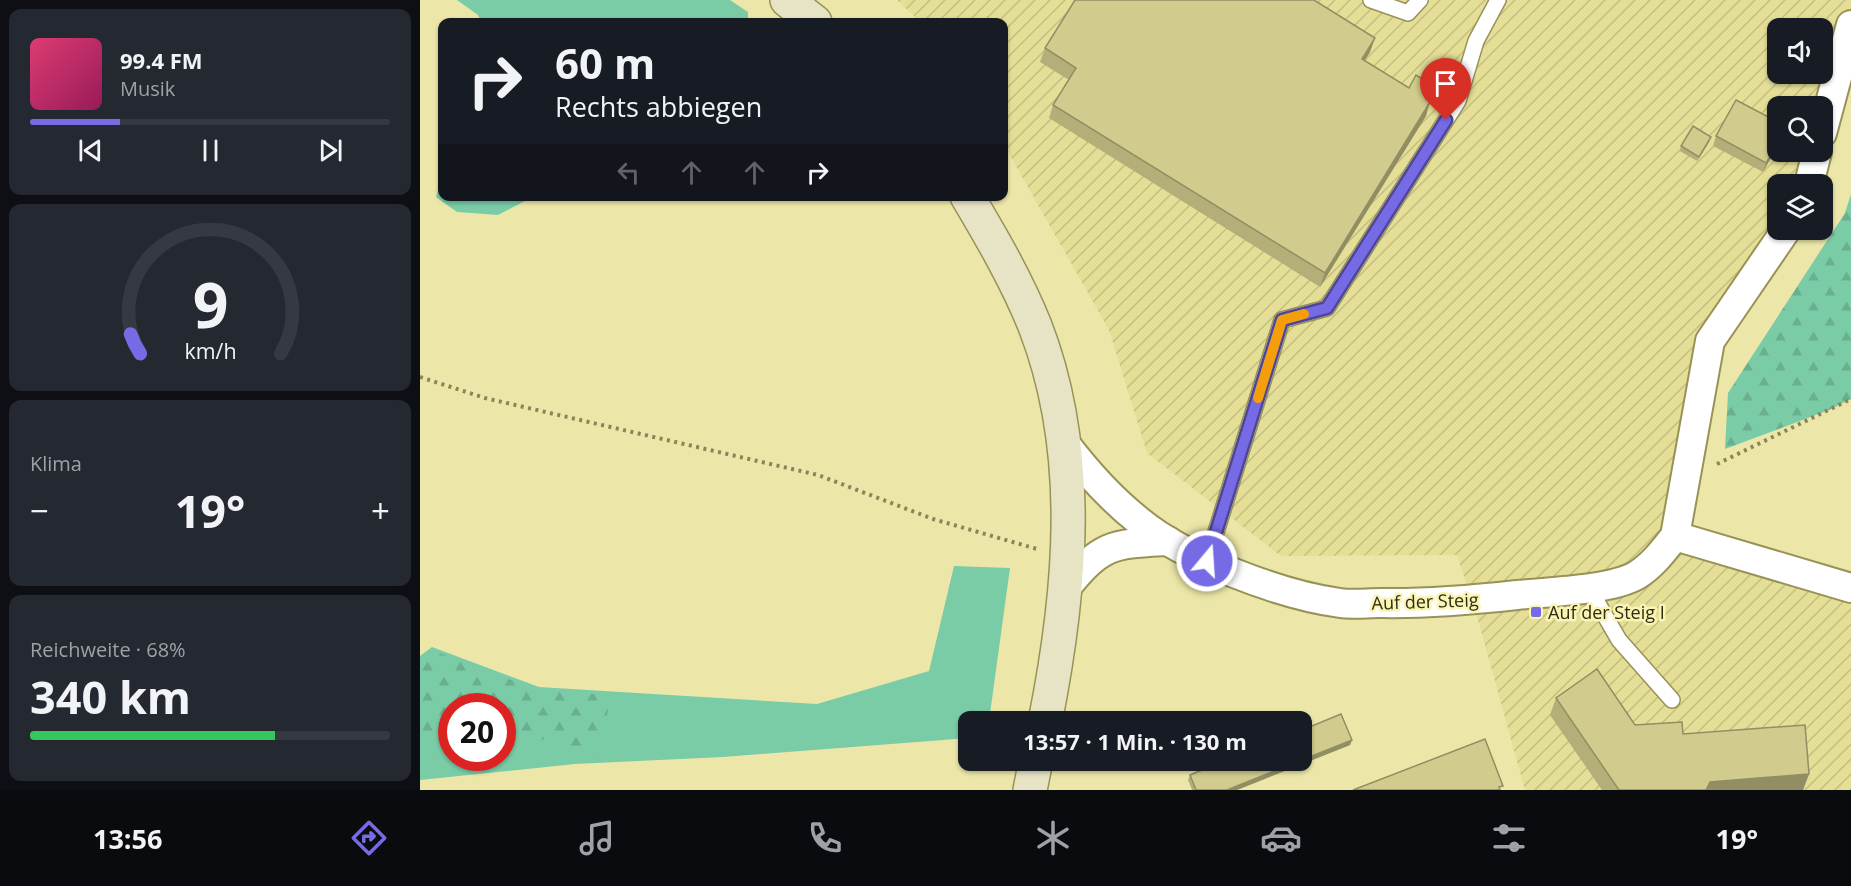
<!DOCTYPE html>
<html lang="de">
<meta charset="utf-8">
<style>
body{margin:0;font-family:"Open Sans",sans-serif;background:#242831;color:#f1f3f6;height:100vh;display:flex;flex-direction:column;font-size:22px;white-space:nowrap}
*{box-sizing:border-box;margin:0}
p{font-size:20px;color:#9ea1a6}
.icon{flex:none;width:33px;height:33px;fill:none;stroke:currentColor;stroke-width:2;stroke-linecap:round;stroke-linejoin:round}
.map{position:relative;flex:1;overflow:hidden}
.side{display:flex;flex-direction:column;gap:9px;padding:9px;background:#0d0f14;width:420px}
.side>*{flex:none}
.guide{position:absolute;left:18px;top:18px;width:570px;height:183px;border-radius:12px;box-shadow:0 2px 4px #0004;background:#171b24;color:#f1f3f6;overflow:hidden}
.tools{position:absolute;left:1347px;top:18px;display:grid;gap:12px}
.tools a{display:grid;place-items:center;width:66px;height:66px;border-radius:12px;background:#171b24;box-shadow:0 2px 4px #0004;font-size:30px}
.speed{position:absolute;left:18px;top:693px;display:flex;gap:12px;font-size:30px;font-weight:700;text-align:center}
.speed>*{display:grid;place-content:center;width:78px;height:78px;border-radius:50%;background:#171b24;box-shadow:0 2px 4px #0004;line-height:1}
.speed .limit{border:9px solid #d22;background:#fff;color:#111}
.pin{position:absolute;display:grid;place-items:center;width:51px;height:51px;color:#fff;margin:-62px -26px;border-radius:50% 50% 50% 0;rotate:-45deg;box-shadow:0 0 6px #0007}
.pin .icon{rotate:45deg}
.me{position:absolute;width:66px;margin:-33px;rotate:18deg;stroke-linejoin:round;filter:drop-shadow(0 0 4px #0008)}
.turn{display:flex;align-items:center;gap:21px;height:126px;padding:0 18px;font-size:27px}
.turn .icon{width:78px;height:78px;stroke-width:2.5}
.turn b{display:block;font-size:42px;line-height:51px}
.lanes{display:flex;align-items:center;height:57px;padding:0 18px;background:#0003;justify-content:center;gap:30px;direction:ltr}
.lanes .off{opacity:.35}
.big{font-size:45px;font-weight:700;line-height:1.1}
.side .card{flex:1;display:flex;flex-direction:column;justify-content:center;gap:9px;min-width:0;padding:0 21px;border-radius:12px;background:#242831}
.side .dial{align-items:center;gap:0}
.dial svg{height:156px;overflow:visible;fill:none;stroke:#363941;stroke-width:7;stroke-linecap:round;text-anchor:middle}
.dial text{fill:#f1f3f6;stroke:none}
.song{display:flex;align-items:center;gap:18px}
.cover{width:72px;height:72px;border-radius:9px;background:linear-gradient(135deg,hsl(340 70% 55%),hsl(330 70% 35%))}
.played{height:6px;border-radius:3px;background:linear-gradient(90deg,#766ae5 25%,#363941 25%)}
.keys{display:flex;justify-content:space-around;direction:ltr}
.heat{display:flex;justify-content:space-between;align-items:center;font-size:33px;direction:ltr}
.charge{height:9px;border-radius:4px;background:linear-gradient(90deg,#34c759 68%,#363941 0)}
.trip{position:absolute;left:538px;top:711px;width:354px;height:60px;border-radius:12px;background:#171b24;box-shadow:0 2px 4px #0004;font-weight:700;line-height:60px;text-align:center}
.tabs{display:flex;height:96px;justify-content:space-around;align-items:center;background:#090b0e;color:#9ea1a6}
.tabs .icon{width:42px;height:42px}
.tabs .current{color:#766ae5}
.tabs b{font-size:27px;color:#f1f3f6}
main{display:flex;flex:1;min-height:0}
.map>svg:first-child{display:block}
</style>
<main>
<section class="side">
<div class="card">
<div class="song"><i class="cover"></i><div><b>99.4 FM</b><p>Musik</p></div></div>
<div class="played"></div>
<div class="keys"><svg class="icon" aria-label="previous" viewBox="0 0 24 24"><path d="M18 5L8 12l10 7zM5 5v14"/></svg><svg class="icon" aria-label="pause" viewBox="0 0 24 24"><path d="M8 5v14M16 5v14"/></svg><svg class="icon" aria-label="next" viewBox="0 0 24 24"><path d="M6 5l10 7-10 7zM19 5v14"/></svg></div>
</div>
<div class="card dial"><svg viewBox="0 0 100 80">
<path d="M14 69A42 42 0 1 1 86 69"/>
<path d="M14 69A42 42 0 0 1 9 59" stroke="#766ae5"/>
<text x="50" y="56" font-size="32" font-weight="700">9</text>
<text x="50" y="72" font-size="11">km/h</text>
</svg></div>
<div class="card"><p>Klima</p>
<div class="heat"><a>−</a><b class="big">19°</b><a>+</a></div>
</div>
<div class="card"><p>Reichweite · 68%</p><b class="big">340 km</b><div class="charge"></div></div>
</section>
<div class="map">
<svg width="1431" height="790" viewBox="0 0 1431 790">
<defs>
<pattern id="industrial-furrows" width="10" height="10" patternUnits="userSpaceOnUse" patternTransform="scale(1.5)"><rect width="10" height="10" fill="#e4de97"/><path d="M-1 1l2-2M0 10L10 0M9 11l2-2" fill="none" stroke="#c4bf81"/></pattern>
<pattern id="forest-firs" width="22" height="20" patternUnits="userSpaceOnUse" patternTransform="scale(1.5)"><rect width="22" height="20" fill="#7acca7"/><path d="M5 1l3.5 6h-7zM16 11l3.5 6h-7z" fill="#6aaf8f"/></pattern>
</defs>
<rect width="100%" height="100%" fill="#ece7a8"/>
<path fill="url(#industrial-furrows)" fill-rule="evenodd" d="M477 0H1431V25L1402 106H1358V152H1397L1389 184H1358V230L1290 341 1255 535 1431 596V790H1105L1055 609 1037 555 861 556 727 453 689 330 584 145V22H500ZM1358 28H1402V74H1358Z"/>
<g fill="#7acca7" fill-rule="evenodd">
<polygon points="37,0 310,0 328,12 328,22 61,22 58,15"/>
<polygon points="22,175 22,196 113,197 78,215 37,212 16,197"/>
<path d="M534 566 590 568 569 721 549 722V738L303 757 155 764 0 780V656L12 647 119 687 397 704 509 671ZM32 706H82V758H32Z"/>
</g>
<g fill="url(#forest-firs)">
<polygon points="1431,194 1431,399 1409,410 1305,449 1308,393 1425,213"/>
<polygon points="14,651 121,691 190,695 186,724 177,753 153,751 139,736 83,748 82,706 32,706 31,743 12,732 0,735 0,661"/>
</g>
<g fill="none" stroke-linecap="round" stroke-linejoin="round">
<g stroke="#989256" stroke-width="18">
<g id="service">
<polyline points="951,0 988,13 1000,0"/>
<polyline points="787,561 862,320 907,308 1038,101 1056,41 1078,0"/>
<polyline points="1169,588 1199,640 1252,700"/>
</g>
</g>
<g stroke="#989256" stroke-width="32">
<g id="minor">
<polyline points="1402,133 1431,25"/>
<polyline points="1389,184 1397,152"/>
<path d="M644 442C666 471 691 499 719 521 765 559 861 595 920 603 933 605 947 603 961 603 1007 604 1051 600 1097 595 1128 592 1192 590 1217 575 1233 565 1244 550 1255 536L1290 341 1366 230"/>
<polyline points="1255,536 1431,588"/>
<path d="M646 588C682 543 693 544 748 541"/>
</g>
</g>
<g stroke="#989256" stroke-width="36">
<g id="secondary">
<polyline points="367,0 395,22"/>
<path d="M547 196C572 238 597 281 615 326 664 452 651 592 625 722"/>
<polyline points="610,790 616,760"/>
</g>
</g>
<g stroke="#89855a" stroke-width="4" stroke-dasharray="3 4.5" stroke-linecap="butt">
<polyline points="0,377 65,398 398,475 513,519 617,549"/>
<polyline points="1297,464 1431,399"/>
</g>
<use href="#service" stroke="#fff" stroke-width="15"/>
<use href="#minor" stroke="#fff" stroke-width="28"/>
<use href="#secondary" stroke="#e7e4c5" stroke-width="33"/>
</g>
<g fill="#b4af79">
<polygon points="625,48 950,52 945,61 989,88 1014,86 1008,101 1006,116 900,287 629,118 633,105 649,80 620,62"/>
<polygon points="1358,122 1358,145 1343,172 1293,146 1296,136"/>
<polygon points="1289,142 1277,161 1260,151 1261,146"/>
<polygon points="1136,698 1215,725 1263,734 1389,774 1383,790 1182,790 1130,715"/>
<polygon points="932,740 930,745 817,790 772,790 768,780 770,775"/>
</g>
<g fill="#928e63">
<polygon points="955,38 950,52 937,72 942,59"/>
<polygon points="1014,86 1009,100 1001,113 1006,99"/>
<polygon points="1010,102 1006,116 900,287 905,273"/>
<polygon points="1291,137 1289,142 1277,161 1279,157"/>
<polygon points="1358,142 1358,145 1343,172 1346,163"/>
<polygon points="932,740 930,745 817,790 807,790"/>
<polygon points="1389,774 1383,790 1286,790 1290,782"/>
</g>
<g fill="#d1cb8d" stroke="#928e63" stroke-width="1.5">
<polygon points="655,0 894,0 955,38 942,59 989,88 996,75 1014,86 1006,99 1010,102 905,273 633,105 656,68 625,48"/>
<polygon points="1316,100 1358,122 1358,142 1346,163 1296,136"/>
<polygon points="1273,126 1291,137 1279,157 1261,146"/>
<polygon points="1177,669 1215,725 1262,722 1263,734 1385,725 1389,774 1290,782 1286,790 1199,790 1136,698"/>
<polygon points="921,714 932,740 882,760 882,730"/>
<polygon points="1065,739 1083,786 1079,787 1080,790 933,790"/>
<polygon points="806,760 881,760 807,790 776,790 770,775"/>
</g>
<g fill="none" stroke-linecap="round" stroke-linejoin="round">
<g stroke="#4d4595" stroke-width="15">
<polyline id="route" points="787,561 862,320 907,308 1026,120"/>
</g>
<use href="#route" stroke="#766ae5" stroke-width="10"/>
<polyline stroke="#f59e0b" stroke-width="10" points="838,398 862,320 884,314"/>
</g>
<rect fill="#766ae5" stroke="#faf4b5" stroke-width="2" x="1110" y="606" width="12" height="12" rx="3"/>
<g text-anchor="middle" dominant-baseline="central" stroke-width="5" stroke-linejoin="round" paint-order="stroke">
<g font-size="18" fill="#2e2c13" stroke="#faf4b5">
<text transform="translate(1005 601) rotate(-2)">Auf der Steig</text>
</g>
<g font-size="18" fill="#2e2c13" stroke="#faf4b5" text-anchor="start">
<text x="1128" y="612">Auf der Steig I</text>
</g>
</g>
</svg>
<div class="tools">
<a><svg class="icon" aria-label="sound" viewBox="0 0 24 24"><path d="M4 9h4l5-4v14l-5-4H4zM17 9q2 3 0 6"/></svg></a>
<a><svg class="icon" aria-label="search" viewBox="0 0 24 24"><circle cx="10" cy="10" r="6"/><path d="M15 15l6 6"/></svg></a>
<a><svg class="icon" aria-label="layers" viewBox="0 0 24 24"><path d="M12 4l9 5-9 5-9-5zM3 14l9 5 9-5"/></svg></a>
</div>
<div class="speed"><div class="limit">20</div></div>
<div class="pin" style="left:1026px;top:120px;background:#d93025"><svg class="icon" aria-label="arrive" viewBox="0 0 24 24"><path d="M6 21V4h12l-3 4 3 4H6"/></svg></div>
<svg class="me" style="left:787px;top:561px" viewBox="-20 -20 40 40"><circle r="17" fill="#766ae5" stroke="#fff" stroke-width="3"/><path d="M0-11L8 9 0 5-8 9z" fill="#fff"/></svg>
<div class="trip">13:57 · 1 Min. · 130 m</div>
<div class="guide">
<div class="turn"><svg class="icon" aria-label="right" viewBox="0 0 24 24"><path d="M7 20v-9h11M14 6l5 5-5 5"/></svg><div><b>60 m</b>Rechts abbiegen</div></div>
<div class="lanes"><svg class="icon off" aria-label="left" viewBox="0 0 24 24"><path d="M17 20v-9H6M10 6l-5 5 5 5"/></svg><svg class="icon off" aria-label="ahead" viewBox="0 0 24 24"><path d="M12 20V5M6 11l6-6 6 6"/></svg><svg class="icon off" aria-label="ahead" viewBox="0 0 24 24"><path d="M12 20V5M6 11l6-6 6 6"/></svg><svg class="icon" aria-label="right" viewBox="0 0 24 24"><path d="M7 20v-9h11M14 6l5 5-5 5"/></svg></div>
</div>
</div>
</main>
<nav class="tabs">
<b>13:56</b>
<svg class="icon current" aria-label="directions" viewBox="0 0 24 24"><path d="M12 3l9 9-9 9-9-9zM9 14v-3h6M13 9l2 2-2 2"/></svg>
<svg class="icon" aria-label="music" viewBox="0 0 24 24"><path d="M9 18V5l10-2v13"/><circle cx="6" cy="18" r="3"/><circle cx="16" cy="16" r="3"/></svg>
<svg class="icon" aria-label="phone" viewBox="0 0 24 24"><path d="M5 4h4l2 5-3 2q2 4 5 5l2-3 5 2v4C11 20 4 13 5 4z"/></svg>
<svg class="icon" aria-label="climate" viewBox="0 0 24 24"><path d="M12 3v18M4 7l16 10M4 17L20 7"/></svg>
<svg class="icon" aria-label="car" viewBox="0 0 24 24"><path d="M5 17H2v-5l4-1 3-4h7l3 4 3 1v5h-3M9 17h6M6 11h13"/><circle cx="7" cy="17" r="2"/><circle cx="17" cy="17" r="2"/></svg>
<svg class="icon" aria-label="filters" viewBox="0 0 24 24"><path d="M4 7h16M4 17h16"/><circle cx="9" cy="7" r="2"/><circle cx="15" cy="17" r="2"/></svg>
<b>19°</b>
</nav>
